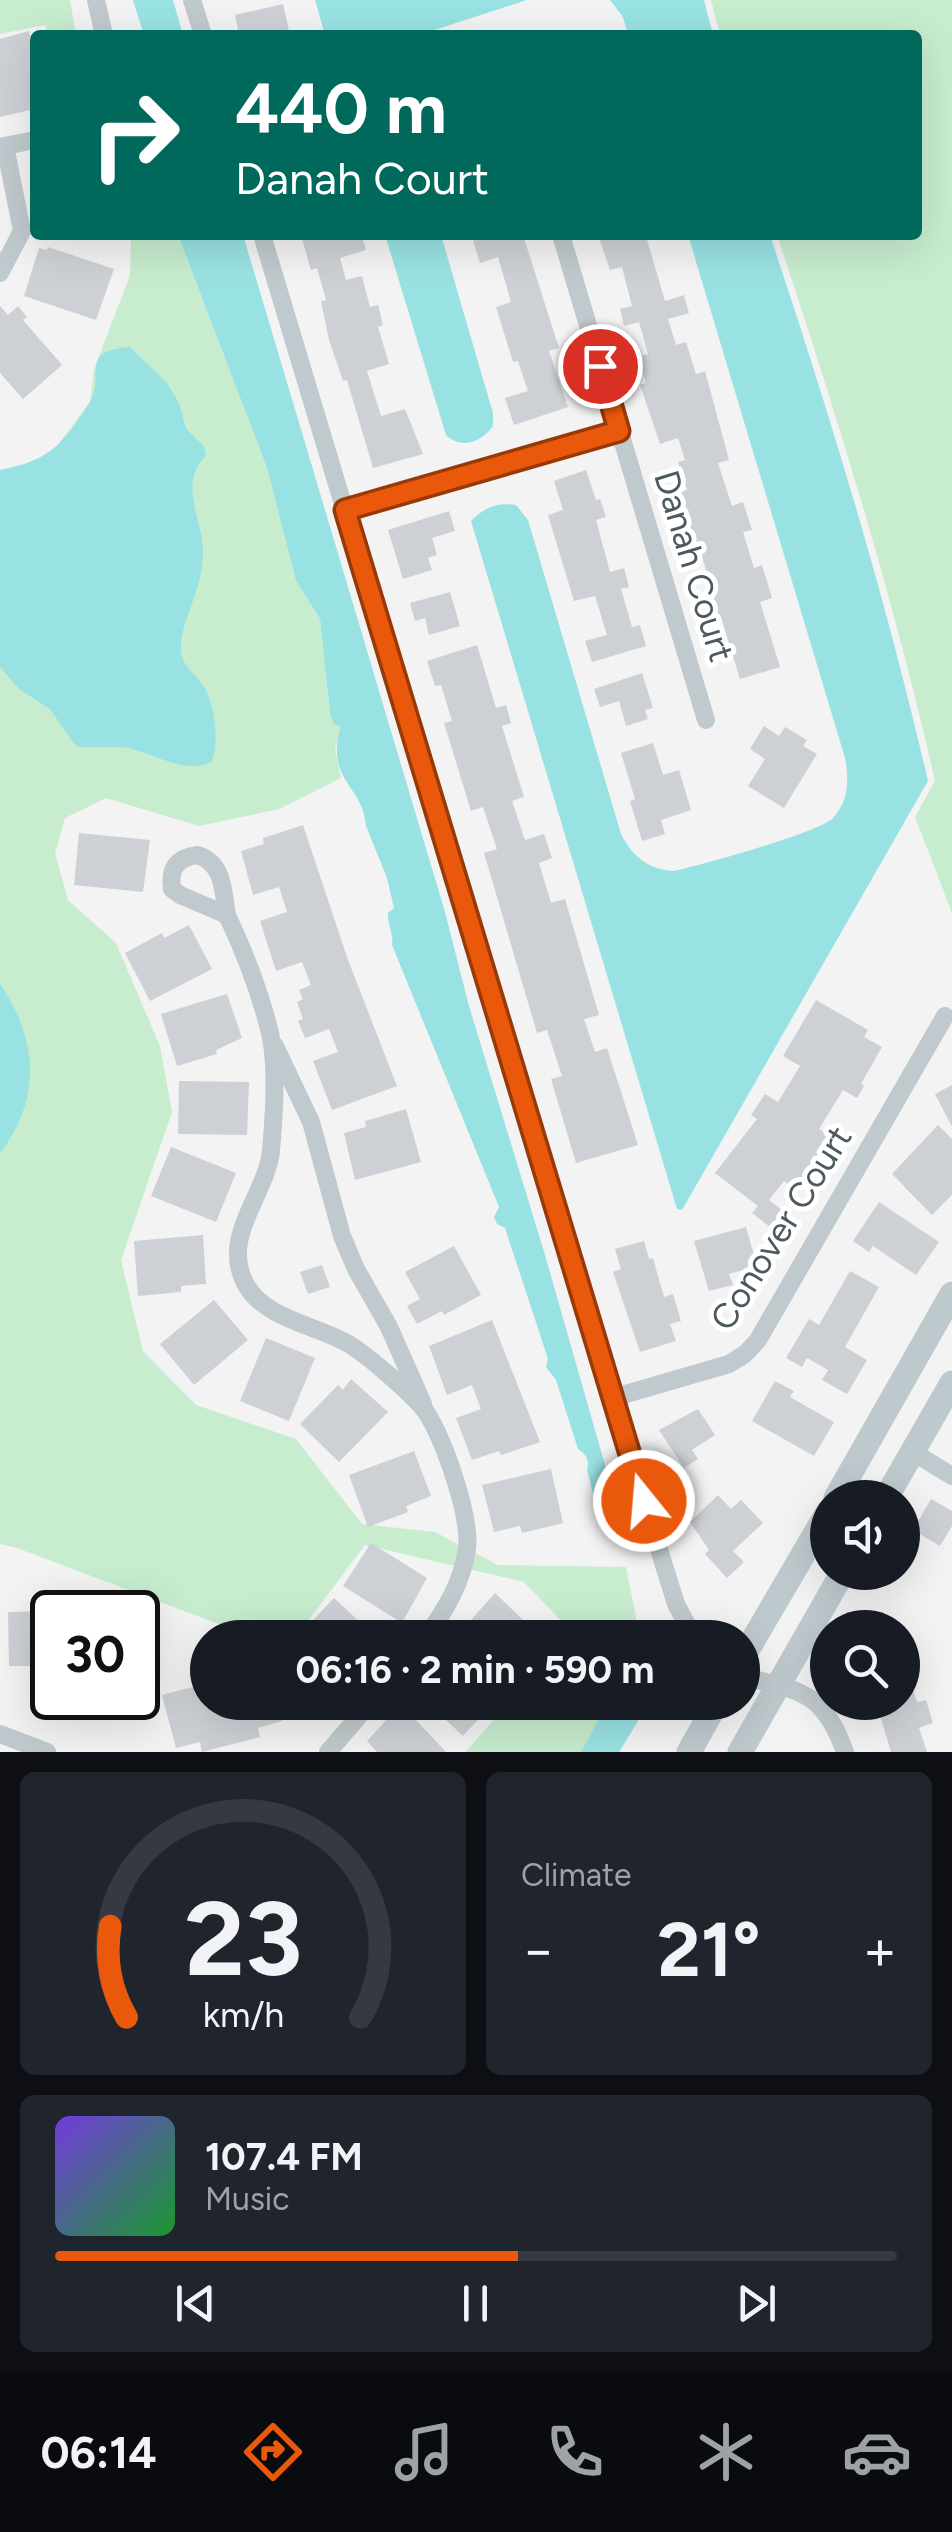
<!DOCTYPE html>
<meta charset="utf-8">
<style>
body{margin:0;font-family:Figtree,sans-serif;background:#20242c;color:#f1f3f6;height:100vh;display:flex;flex-direction:column;font-size:38px;white-space:nowrap}
*{box-sizing:border-box;margin:0}
p{font-size:32px;color:#9ea1a6}
.icon{flex:none;width:55px;height:55px;fill:none;stroke:currentColor;stroke-width:2;stroke-linecap:round;stroke-linejoin:round}
.map{position:relative;height:1752px;overflow:hidden}
.drawer{display:flex;flex-direction:column;gap:20px;padding:20px;background:#0d0f14;flex:1}
.drawer>*{flex:none}
.guide{position:absolute;left:30px;top:30px;width:892px;height:210px;border-radius:10px;box-shadow:0 10px 40px #0002;background:#00695c;color:#fff;overflow:hidden}
.controls{position:absolute;left:810px;top:1480px;display:grid;gap:20px}
.controls a{display:grid;place-items:center;width:110px;height:110px;border-radius:50%;background:#171b24;box-shadow:0 10px 40px #0002;font-size:50px}
.speed{position:absolute;left:30px;top:1590px;display:flex;gap:20px;font-size:50px;font-weight:700;text-align:center}
.speed>*{display:grid;place-content:center;width:130px;height:130px;border-radius:50%;background:#171b24;box-shadow:0 10px 40px #0002;line-height:1}
.speed .limit{border:5px solid #111;border-radius:15px;background:#fff;color:#111}
.pin{position:absolute;display:grid;place-items:center;width:85px;height:85px;color:#fff;margin:-42px;border:5px solid #fff;border-radius:50%;box-shadow:0 2px 10px #0007}
.me{position:absolute;width:110px;margin:-55px;rotate:343deg;stroke-linejoin:round;filter:drop-shadow(0 0 8px #0008)}
.turn{display:flex;align-items:center;gap:35px;height:210px;padding:0 40px;font-size:45px}
.turn .icon{width:130px;height:130px;stroke-width:2.5}
.turn b{display:block;font-size:70px;line-height:85px}
.big{font-size:75px;font-weight:700;line-height:1.1}
.drawer .card{flex:1;display:flex;flex-direction:column;justify-content:center;gap:15px;min-width:0;padding:0 35px;border-radius:15px;background:#20242c}
.drawer .dial{align-items:center;gap:0}
.dial svg{height:260px;overflow:visible;fill:none;stroke:#363941;stroke-width:7;stroke-linecap:round;text-anchor:middle}
.dial text{fill:#f1f3f6;stroke:none}
.song{display:flex;align-items:center;gap:30px}
.cover{width:120px;height:120px;border-radius:15px;background:linear-gradient(135deg,hsl(260 70% 55%),hsl(130 70% 35%))}
.played{height:10px;border-radius:5px;background:linear-gradient(90deg,#ea580c 55%,#363941 55%)}
.keys{display:flex;justify-content:space-around;direction:ltr}
.heat{display:flex;justify-content:space-between;align-items:center;font-size:55px;direction:ltr}
.drawer .tiles{flex:1;display:grid;gap:20px;grid-template-columns:1fr 1fr}
.card:last-child{grid-column:span 2}
.trip{position:absolute;left:190px;top:1620px;width:570px;height:100px;border-radius:50px;background:#171b24;box-shadow:0 10px 40px #0002;font-weight:700;line-height:100px;text-align:center}
.tab-bar{display:flex;height:160px;justify-content:space-around;align-items:center;background:#090b0e;color:#9ea1a6}
.tab-bar .icon{width:70px;height:70px}
.tab-bar .current{color:#ea580c}
.tab-bar b{font-size:45px;color:#f1f3f6}
.map>svg:first-child{display:block}
</style>
<div class="map">
<svg width="952" height="1752" viewBox="0 0 952 1752">
<rect width="100%" height="100%" fill="#f4f3f3"/>
<g fill="#c7ecce">
<polygon points="0,0 70,0 76,35 49,35 45,25 0,34"/>
<path d="M711 0H952V913L915 817 935 781C893 596 837 415 777 235H918V35H720Z"/>
<polygon points="131,235 178,235 267,468 296,581 320,619 330,713 340,727 335,749 341,778 279,809 199,826 106,798 65,818 55,853 68,900 116,943 160,1046 172,1112 121,1260 143,1351 196,1405 296,1439 362,1524 435,1532 498,1565 626,1567 640,1637 567,1637 571,1631 524,1582 365,1545 305,1625 290,1637 253,1637 17,1548 0,1544 0,470 20,467 42,459 57,446 90,402 94,370 130,275"/>
<polygon points="509,1703 649,1703 619,1752 465,1752"/>
</g>
<g fill="#99e2e3">
<polygon points="133,0 173,0 183,35 144,35"/>
<polygon points="315,0 527,0 419,35 325,35"/>
<polygon points="610,0 704,0 713,35 628,35 623,17"/>
<path d="M178 235H243L445 912 469 1006 545 1255 619 1514 601 1524 587 1470C590 1459 586 1455 578 1449L556 1380 546 1367 548 1359 505 1228 497 1224 494 1217 499 1207 392 945C394 934 387 924 388 913L394 908 387 878 366 826C363 784 326 783 340 727L334 724 330 713 320 619 296 581 267 468Z"/>
<path d="M385 235H441L493 413V426C482 442 461 450 446 435Z"/>
<path d="M688 235H770C830 415 885 595 928 781L682 1210 677 1209 471 521C485 507 497 502 516 505L528 520 621 834C632 856 649 870 674 871 701 865 818 833 833 818 849 801 849 780 845 758Z"/>
<path d="M130 347 167 383 179 403 186 429 204 446 206 456C178 481 202 519 203 550 204 589 181 618 181 648 181 667 195 672 204 687 215 705 219 741 212 761 189 776 152 753 128 748 118 746 92 748 80 747L75 745 50 709 19 689 0 667V470C50 460 63 445 90 402 106 375 77 351 130 347Z"/>
<path d="M0 984C38 1039 42 1099 0 1153Z"/>
<polygon points="608,1703 649,1703 619,1752 581,1752"/>
</g>
<g fill="#cdd0d4">
<polygon points="283,4 290,35 239,35 235,15"/>
<polygon points="29,31 35,56 35,109 0,117 0,39"/>
<polygon points="301,235 362,235 366,250 340,258 346,280 362,276 370,307 378,305 383,325 378,327 389,364 367,371 381,416 405,409 423,454 373,468 347,380 343,381 329,340 321,301 326,300 317,268 311,270"/>
<polygon points="491,235 523,235 559,348 549,351 568,407 514,425 505,398 528,391 518,361 513,362 496,307 511,302 498,257 480,263 473,241"/>
<polygon points="598,235 636,235 637,239 646,236 665,301 684,295 689,313 668,319 676,345 686,342 696,374 705,371 729,460 718,463 732,506 743,502 752,530 743,532 754,568 762,565 772,598 760,602 780,667 740,679 720,614 712,617 703,590 711,587 699,546 691,549 673,495 687,490 678,462 685,460 678,438 660,444 640,385 646,383 638,357 648,354 639,322 624,326 620,309 632,306 622,267 610,270"/>
<polygon points="48,247 114,269 96,320 24,296 39,248 47,250"/>
<polygon points="0,306 8,315 18,306 27,317 23,320 62,365 23,399 0,373"/>
<polygon points="586,470 596,500 600,499 606,517 596,520 610,572 624,568 629,587 621,589 632,627 640,625 646,646 592,662 585,641 607,635 595,596 574,601 548,515 563,510 554,481"/>
<polygon points="449,511 455,531 432,538 437,555 428,558 432,570 403,579 388,530"/>
<polygon points="450,592 460,626 429,635 425,618 415,621 410,603"/>
<polygon points="477,645 496,708 506,705 511,723 502,726 524,797 512,801 525,840 544,834 552,858 539,863 551,903 565,899 599,1015 584,1019 595,1052 607,1048 638,1145 576,1163 551,1079 562,1076 547,1030 537,1033 484,853 497,849 483,807 471,811 444,723 452,721 441,685 435,686 427,661"/>
<polygon points="642,673 653,708 645,710 648,719 626,726 619,701 600,707 594,689"/>
<polygon points="764,726 779,736 785,727 807,740 803,746 817,754 784,808 748,786 765,759 750,749"/>
<polygon points="653,743 663,775 679,770 691,810 661,820 665,834 642,841 630,801 635,799 621,753"/>
<polygon points="303,825 348,960 397,1086 332,1110 313,1061 338,1052 329,1029 305,1038 298,1021 303,1019 297,1002 303,999 299,990 311,985 302,962 276,971 260,921 287,912 279,887 253,895 241,851 264,844 263,838"/>
<polygon points="79,833 150,840 143,892 74,885"/>
<polygon points="189,925 212,969 150,1001 125,953 162,933 164,938"/>
<polygon points="227,994 242,1038 216,1050 217,1054 177,1066 161,1014"/>
<polygon points="816,1000 868,1030 864,1037 882,1047 861,1084 864,1086 857,1098 843,1090 819,1129 833,1137 809,1178 798,1192 784,1181 769,1200 787,1214 774,1230 752,1213 758,1206 715,1173 757,1119 751,1115 765,1094 778,1102 800,1066 783,1056"/>
<polygon points="179,1081 249,1082 247,1135 178,1134"/>
<polygon points="952,1085 952,1127 935,1094"/>
<polygon points="406,1109 421,1162 355,1180 344,1133 366,1127 365,1121"/>
<polygon points="938,1125 952,1139 952,1195 932,1215 892,1174"/>
<polygon points="171,1147 236,1173 216,1222 151,1196"/>
<polygon points="879,1202 939,1242 916,1275 873,1246 869,1252 853,1241"/>
<polygon points="746,1227 757,1266 729,1274 733,1285 709,1291 694,1241"/>
<polygon points="203,1235 206,1284 181,1286 181,1292 138,1296 134,1241"/>
<polygon points="644,1241 649,1259 653,1258 664,1297 673,1294 681,1321 670,1324 676,1341 640,1352 613,1272 621,1269 615,1249"/>
<polygon points="454,1246 481,1295 444,1315 442,1311 417,1324 407,1306 420,1299 405,1272"/>
<polygon points="322,1265 330,1287 308,1294 300,1272"/>
<polygon points="850,1271 879,1287 845,1347 867,1360 847,1394 822,1380 828,1370 807,1358 802,1367 786,1358 809,1319 819,1325"/>
<polygon points="214,1300 248,1340 194,1385 160,1344"/>
<polygon points="492,1320 540,1442 501,1455 499,1451 472,1460 456,1418 481,1409 472,1385 447,1395 429,1346"/>
<polygon points="266,1338 315,1358 289,1421 240,1401"/>
<polygon points="351,1379 388,1412 339,1462 300,1424 338,1385 343,1390"/>
<polygon points="775,1381 794,1391 790,1397 834,1422 814,1456 752,1421"/>
<polygon points="698,1409 715,1435 692,1450 698,1459 684,1468 659,1430"/>
<polygon points="414,1451 431,1496 406,1506 408,1512 368,1527 349,1475"/>
<polygon points="551,1469 563,1523 522,1533 520,1526 494,1532 482,1485"/>
<polygon points="718,1495 731,1509 741,1500 763,1523 733,1551 744,1562 727,1578 705,1554 709,1550 690,1522"/>
<polygon points="931,1499 952,1511 952,1526 940,1546 913,1530"/>
<polygon points="371,1543 427,1578 402,1623 343,1586"/>
<polygon points="495,1593 542,1638 455,1638"/>
<polygon points="334,1598 377,1638 296,1638"/>
<polygon points="52,1611 52,1676 34,1676 33,1666 9,1666 8,1612"/>
<polygon points="905,1666 917,1702 926,1700 933,1723 919,1728 927,1752 891,1752 876,1702 902,1702 902,1667"/>
<polygon points="208,1683 208,1702 277,1702 282,1721 258,1728 260,1737 241,1742 202,1752 200,1742 176,1748 162,1695"/>
<polygon points="427,1702 494,1702 463,1736"/>
<polygon points="401,1704 446,1752 377,1752 367,1741"/>
</g>
<g fill="none" stroke-linecap="round" stroke-linejoin="round">
<g stroke="#c0c9cd" stroke-width="18">
<polyline points="96,0 104,35"/>
<polyline points="192,0 203,35"/>
<polyline points="0,147 35,140"/>
<polyline points="262,235 612,1398 676,1604 694,1638"/>
<polyline points="561,235 706,720"/>
<polyline points="0,273 22,231 5,146"/>
<polyline points="345,510 619,431"/>
<path d="M197 855C224 863 223 891 227 915L180 895 172 889C169 868 177 858 197 855Z"/>
<path d="M227 915C244 951 259 990 269 1029 278 1063 274 1115 271 1151 266 1195 222 1235 244 1281 262 1320 319 1325 352 1346 370 1358 414 1395 426 1412 444 1440 471 1516 467 1549 462 1583 445 1611 425 1638"/>
<polyline points="275,1046 311,1122 342,1236 356,1269 389,1327 423,1404"/>
<polyline points="612,1398 729,1364 745,1354 758,1340 945,1016"/>
<polyline points="913,1452 952,1476"/>
<path d="M742 1676C801 1691 823 1691 845 1752"/>
<polyline points="0,1734 47,1752"/>
<polyline points="328,1752 371,1702"/>
</g>
<g stroke="#bec9ce" stroke-width="25">
<polyline points="836,1498 952,1294"/>
<polyline points="886,1498 952,1383"/>
<polyline points="742,1659 828,1512"/>
<polyline points="689,1752 717,1702"/>
<polyline points="740,1752 843,1572"/>
</g>
</g>
<g fill="none" stroke-linecap="round" stroke-linejoin="round">
<g stroke="#983908" stroke-width="25">
<polyline id="route" points="600,366 619,431 345,510 644,1501"/>
</g>
<use href="#route" stroke="#ea580c" stroke-width="18"/>
</g>
<g text-anchor="middle" dominant-baseline="central" stroke-width="10" stroke-linejoin="round" paint-order="stroke">
<g font-size="35" fill="#4c595e" stroke="#fff">
<text transform="translate(694 566) rotate(73)">Danah Court</text>
<text transform="translate(781 1228) rotate(-58)">Conover Court</text>
</g>
</g>
</svg>
<div class="controls">
<a><svg class="icon" aria-label="sound" viewBox="0 0 24 24"><path d="M4 9h4l5-4v14l-5-4H4zM17 9q2 3 0 6"/></svg></a>
<a><svg class="icon" aria-label="search" viewBox="0 0 24 24"><circle cx="10" cy="10" r="6"/><path d="M15 15l6 6"/></svg></a>
</div>
<div class="speed"><div class="limit">30</div></div>
<div class="pin" style="left:600px;top:366px;background:#d93025"><svg class="icon" aria-label="arrive" viewBox="0 0 24 24"><path d="M6 21V4h12l-3 4 3 4H6"/></svg></div>
<svg class="me" style="left:644px;top:1501px" viewBox="-20 -20 40 40"><circle r="17" fill="#ea580c" stroke="#fff" stroke-width="3"/><path d="M0-11L8 9 0 5-8 9z" fill="#fff"/></svg>
<div class="trip">06:16 · 2 min · 590 m</div>
<div class="guide">
<div class="turn"><svg class="icon" aria-label="right" viewBox="0 0 24 24"><path d="M7 20v-9h11M14 6l5 5-5 5"/></svg><div><b>440 m</b>Danah Court</div></div>
</div>
</div>
<section class="drawer">
<div class="tiles">
<div class="card dial"><svg viewBox="0 0 100 80">
<path d="M14 69A42 42 0 1 1 86 69"/>
<path d="M14 69A42 42 0 0 1 9 41" stroke="#ea580c"/>
<text x="50" y="56" font-size="32" font-weight="700">23</text>
<text x="50" y="72" font-size="11">km/h</text>
</svg></div>
<div class="card"><p>Climate</p>
<div class="heat"><a>−</a><b class="big">21°</b><a>+</a></div>
</div>
<div class="card">
<div class="song"><i class="cover"></i><div><b>107.4 FM</b><p>Music</p></div></div>
<div class="played"></div>
<div class="keys"><svg class="icon" aria-label="previous" viewBox="0 0 24 24"><path d="M18 5L8 12l10 7zM5 5v14"/></svg><svg class="icon" aria-label="pause" viewBox="0 0 24 24"><path d="M8 5v14M16 5v14"/></svg><svg class="icon" aria-label="next" viewBox="0 0 24 24"><path d="M6 5l10 7-10 7zM19 5v14"/></svg></div>
</div>
</div>
</section>
<nav class="tab-bar">
<b>06:14</b>
<svg class="icon current" aria-label="directions" viewBox="0 0 24 24"><path d="M12 3l9 9-9 9-9-9zM9 14v-3h6M13 9l2 2-2 2"/></svg>
<svg class="icon" aria-label="music" viewBox="0 0 24 24"><path d="M9 18V5l10-2v13"/><circle cx="6" cy="18" r="3"/><circle cx="16" cy="16" r="3"/></svg>
<svg class="icon" aria-label="phone" viewBox="0 0 24 24"><path d="M5 4h4l2 5-3 2q2 4 5 5l2-3 5 2v4C11 20 4 13 5 4z"/></svg>
<svg class="icon" aria-label="climate" viewBox="0 0 24 24"><path d="M12 3v18M4 7l16 10M4 17L20 7"/></svg>
<svg class="icon" aria-label="car" viewBox="0 0 24 24"><path d="M5 17H2v-5l4-1 3-4h7l3 4 3 1v5h-3M9 17h6M6 11h13"/><circle cx="7" cy="17" r="2"/><circle cx="17" cy="17" r="2"/></svg>
</nav>
